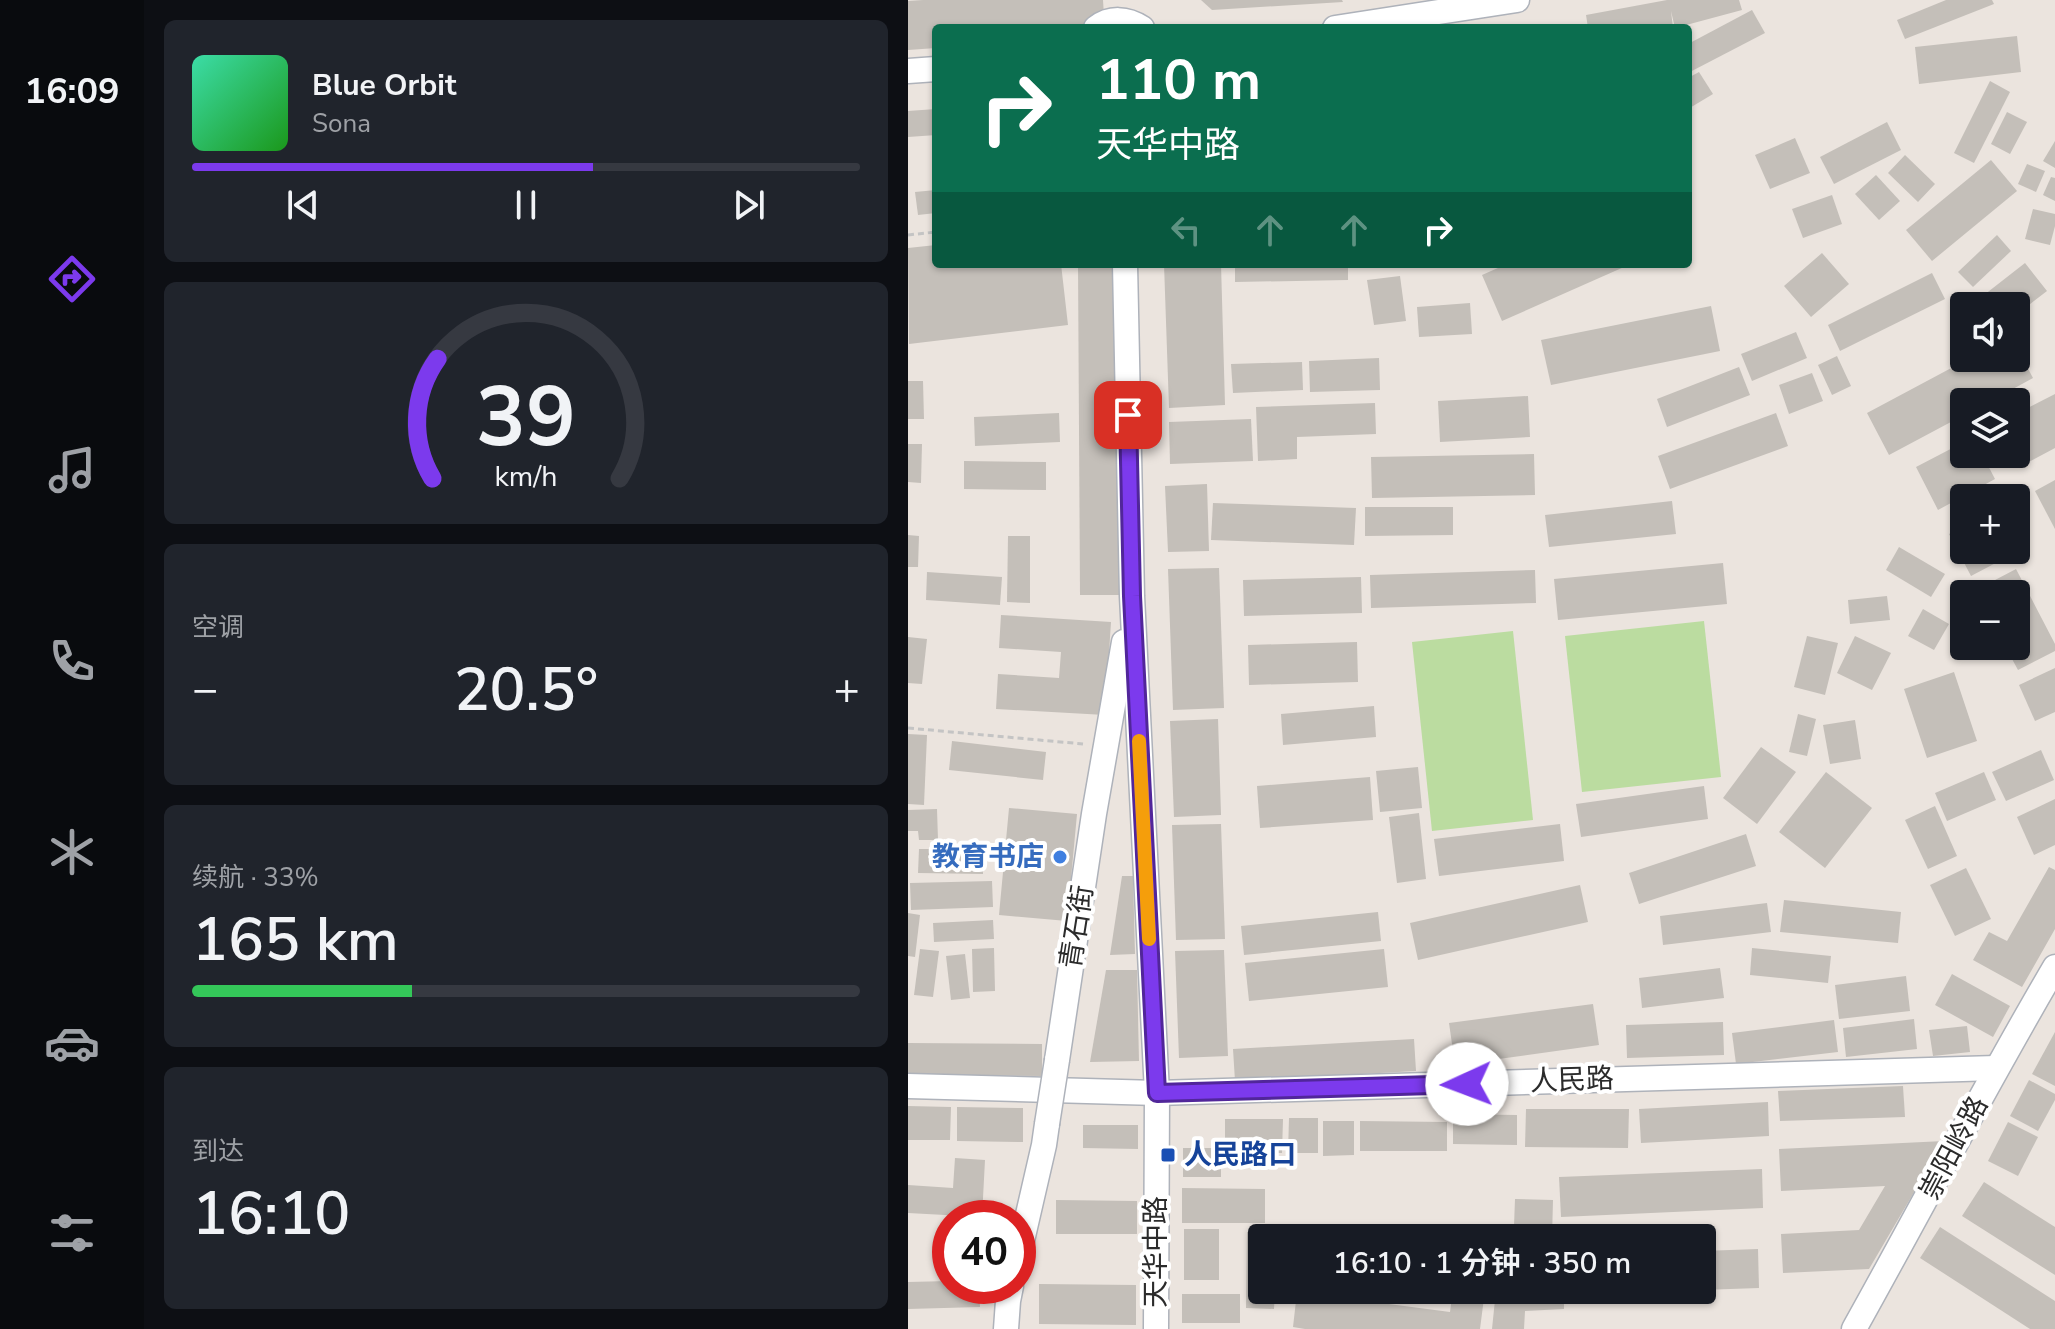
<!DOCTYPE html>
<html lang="zh">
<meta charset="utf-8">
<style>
body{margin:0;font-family:"Nunito Sans","Noto Sans SC",sans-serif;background:#20242c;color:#f1f3f6;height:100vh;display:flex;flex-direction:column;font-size:30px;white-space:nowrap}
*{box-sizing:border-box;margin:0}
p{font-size:26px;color:#9ea1a6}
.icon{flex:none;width:44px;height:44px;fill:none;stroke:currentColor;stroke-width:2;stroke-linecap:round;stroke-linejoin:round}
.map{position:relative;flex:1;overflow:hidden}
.details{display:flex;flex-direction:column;gap:20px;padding:20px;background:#0d0f14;width:764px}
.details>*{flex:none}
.banner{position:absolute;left:24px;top:24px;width:760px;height:244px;border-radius:8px;box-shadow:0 2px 6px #0004;background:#0b6e4f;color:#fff;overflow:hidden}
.tools{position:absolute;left:1042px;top:292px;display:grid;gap:16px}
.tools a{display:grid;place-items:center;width:80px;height:80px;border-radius:8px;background:#171b24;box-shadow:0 2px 6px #0004;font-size:40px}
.speed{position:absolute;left:24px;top:1200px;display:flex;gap:16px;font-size:40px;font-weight:700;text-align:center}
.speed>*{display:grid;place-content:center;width:104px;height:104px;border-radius:50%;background:#171b24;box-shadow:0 2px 6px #0004;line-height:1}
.speed .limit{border:12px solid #d22;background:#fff;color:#111}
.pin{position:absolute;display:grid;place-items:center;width:68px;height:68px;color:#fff;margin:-34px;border-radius:16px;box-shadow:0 4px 12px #0006}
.me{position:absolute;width:88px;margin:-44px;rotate:268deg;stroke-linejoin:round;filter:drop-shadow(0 0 6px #0008)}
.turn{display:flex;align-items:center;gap:28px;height:168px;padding:0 32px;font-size:36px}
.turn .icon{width:104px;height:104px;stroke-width:2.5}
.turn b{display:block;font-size:56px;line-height:68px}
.lanes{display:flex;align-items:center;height:76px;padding:0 32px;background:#0003;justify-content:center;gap:40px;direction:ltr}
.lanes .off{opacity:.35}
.big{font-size:60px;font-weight:600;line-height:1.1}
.details .card{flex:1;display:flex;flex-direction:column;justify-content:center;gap:12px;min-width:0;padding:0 28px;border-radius:12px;background:#20242c}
.details .dial{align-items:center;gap:0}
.dial svg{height:208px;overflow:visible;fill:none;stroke:#363941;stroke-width:7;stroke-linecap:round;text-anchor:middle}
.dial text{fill:#f1f3f6;stroke:none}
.song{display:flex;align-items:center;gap:24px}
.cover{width:96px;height:96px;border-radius:12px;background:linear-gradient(135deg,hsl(160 70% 55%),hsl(120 70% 35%))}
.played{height:8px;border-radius:4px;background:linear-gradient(90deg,#7c3aed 60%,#363941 60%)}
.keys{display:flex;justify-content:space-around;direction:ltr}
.heat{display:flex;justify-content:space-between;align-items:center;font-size:44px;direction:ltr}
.charge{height:12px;border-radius:6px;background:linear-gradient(90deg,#34c759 33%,#363941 0)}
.trip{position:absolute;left:340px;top:1224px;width:468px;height:80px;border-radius:8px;background:#171b24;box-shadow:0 2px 6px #0004;font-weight:600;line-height:80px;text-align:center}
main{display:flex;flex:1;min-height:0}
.menu{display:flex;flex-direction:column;width:144px;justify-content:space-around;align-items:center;background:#090b0e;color:#9ea1a6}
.menu .icon{width:56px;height:56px}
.menu .selected{color:#7c3aed}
.menu b{font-size:36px;color:#f1f3f6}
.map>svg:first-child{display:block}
</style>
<main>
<nav class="menu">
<b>16:09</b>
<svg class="icon selected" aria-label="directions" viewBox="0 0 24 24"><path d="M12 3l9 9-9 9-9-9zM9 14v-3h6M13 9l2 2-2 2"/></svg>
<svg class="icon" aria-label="music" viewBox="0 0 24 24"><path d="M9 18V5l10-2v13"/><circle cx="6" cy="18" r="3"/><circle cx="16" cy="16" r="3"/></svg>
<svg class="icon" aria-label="phone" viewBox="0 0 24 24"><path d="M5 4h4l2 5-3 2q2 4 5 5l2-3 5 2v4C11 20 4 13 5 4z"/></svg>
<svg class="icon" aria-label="climate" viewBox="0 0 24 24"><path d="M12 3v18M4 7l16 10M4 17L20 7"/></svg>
<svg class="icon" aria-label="car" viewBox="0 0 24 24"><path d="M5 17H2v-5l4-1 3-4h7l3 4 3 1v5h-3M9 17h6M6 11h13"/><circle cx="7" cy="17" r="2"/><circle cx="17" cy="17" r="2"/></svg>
<svg class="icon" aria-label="filters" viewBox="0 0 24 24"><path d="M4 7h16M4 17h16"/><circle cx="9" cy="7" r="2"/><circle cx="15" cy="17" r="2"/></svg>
</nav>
<section class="details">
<div class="card">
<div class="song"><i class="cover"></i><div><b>Blue Orbit</b><p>Sona</p></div></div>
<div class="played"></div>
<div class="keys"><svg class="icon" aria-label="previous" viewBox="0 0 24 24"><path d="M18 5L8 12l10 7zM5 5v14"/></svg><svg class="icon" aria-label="pause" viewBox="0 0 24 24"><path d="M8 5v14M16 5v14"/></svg><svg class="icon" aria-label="next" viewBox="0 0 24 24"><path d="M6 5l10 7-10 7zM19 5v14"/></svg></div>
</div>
<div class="card dial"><svg viewBox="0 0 100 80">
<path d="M14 69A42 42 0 1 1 86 69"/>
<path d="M14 69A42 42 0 0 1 16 23" stroke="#7c3aed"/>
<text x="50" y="56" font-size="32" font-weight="700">39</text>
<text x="50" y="72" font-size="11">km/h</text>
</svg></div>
<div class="card"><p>空调</p>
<div class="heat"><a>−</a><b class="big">20.5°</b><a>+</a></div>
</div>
<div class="card"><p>续航 · 33%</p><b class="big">165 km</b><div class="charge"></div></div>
<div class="card"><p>到达</p><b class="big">16:10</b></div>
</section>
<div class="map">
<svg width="1147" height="1329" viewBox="0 0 1147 1329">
<rect width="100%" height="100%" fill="#ebe4de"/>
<g fill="#bbdca0">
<polygon points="796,621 813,777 674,792 657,636"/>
<polygon points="605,631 625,820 524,831 504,642"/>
</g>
<g fill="#c4bfb9">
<polygon points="15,0 195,0 196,16 173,28 28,28 28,48 0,50 0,1"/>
<polygon points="293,0 434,0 435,2 304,10"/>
<polygon points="759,0 831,0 834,10 767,28 763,11 765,28 680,28 678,15"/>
<polygon points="1038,0 1084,0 1086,4 997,39 989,20"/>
<polygon points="844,10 857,33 780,73 780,44"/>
<polygon points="1109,36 1113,72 1011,84 1007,47"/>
<polygon points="791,72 805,94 780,109 780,78"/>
<polygon points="1082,81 1102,92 1066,163 1046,153"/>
<polygon points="28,109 28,135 0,137 0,111"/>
<polygon points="1099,112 1119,122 1102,154 1083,144"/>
<polygon points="979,122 993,150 926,184 912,157"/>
<polygon points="887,138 902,173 862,189 847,155"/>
<polygon points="1147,141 1147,168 1135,161"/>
<polygon points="997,155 1027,184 1010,202 980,173"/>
<polygon points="1083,160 1109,191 1024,261 998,230"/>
<polygon points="1119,164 1137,171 1128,192 1110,184"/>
<polygon points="968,175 992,201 971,220 947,194"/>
<polygon points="1143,177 1147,178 1147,201 1135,195"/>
<polygon points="28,190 28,213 10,215 7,192"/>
<polygon points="924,195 934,224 895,238 884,209"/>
<polygon points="1125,209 1147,214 1147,226 1142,245 1117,239"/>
<polygon points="1089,235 1103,251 1065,287 1050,272"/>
<polygon points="28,245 28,264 153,264 160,325 1,344 0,248"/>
<polygon points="914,253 941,284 903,317 876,286"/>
<polygon points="1117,263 1139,291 1108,315 1108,306 1084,306 1076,295"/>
<polygon points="170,264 210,264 213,595 172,595"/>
<polygon points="256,264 313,264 317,405 261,408"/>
<polygon points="327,264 440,264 440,280 327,282"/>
<polygon points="599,264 714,264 716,267 594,321 574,275"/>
<polygon points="1024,273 1037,299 932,351 920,325"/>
<polygon points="492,276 498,321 466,325 459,280"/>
<polygon points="562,303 564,334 511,337 509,307"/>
<polygon points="803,306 812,351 643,385 633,340"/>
<polygon points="888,332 899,358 844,381 833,354"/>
<polygon points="1108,346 1125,378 1081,402 1056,402 1056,415 981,455 959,413 1062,358 1108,358"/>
<polygon points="929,356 943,386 924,395 910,365"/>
<polygon points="471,358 472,390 402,392 401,361"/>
<polygon points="394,362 395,390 325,393 323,364"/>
<polygon points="831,367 842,395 759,427 749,399"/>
<polygon points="904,373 915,401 881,414 871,385"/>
<polygon points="0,381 15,381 16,419 0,419"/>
<polygon points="1147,394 1147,448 1115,465 1108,451 1108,414"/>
<polygon points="620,396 622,437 532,442 530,401"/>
<polygon points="467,403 468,434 389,437 389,459 350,461 348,407"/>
<polygon points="151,413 152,442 67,446 66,417"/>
<polygon points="868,413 880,446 762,489 750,456"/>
<polygon points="343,419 345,461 262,464 261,422"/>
<polygon points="1056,442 1056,454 1074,454 1087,479 1030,510 1008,467"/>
<polygon points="0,444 14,444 13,483 0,482"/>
<polygon points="626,454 627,495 464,498 463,457"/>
<polygon points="56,461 138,462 138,490 56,489"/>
<polygon points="1147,480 1147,529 1127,491"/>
<polygon points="299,484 301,551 260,552 257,486"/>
<polygon points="764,501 768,534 641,547 637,515"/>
<polygon points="305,503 448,508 446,545 303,540"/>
<polygon points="457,507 545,507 545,535 457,536"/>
<polygon points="1108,523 1120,546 1063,576 1041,534 1056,526 1056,550 1108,550"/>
<polygon points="0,535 11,536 10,567 0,567"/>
<polygon points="100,536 122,536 122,603 99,602"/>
<polygon points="991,547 1037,574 1023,597 978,570"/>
<polygon points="815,563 819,604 650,620 646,579"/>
<polygon points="311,568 316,708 265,710 260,569"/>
<polygon points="1108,569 1147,644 1147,651 1110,670 1097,646 1108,646 1108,594 1070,594 1068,590"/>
<polygon points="627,570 628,603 463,608 462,575"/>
<polygon points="19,572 94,577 92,605 18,600"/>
<polygon points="453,577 454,613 336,616 335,580"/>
<polygon points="979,596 982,620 942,624 940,600"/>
<polygon points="1015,609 1041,624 1026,650 1000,636"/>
<polygon points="93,615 203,622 197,715 88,709 90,674 151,678 153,652 91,648"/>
<polygon points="899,636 930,643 917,695 886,687"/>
<polygon points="947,636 983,653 964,690 929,673"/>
<polygon points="0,637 19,639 14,684 0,683"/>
<polygon points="449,642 450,682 341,685 340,645"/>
<polygon points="1147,668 1147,712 1127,721 1111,685"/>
<polygon points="1046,672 1069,741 1019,758 996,689"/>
<polygon points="466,706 468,737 375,745 373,714"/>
<polygon points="890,714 908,719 899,756 881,752"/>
<polygon points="310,719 313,815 266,817 262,721"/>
<polygon points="947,720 953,759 922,764 915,725"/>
<polygon points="0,734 19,735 16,805 0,804"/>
<polygon points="44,741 138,752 135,780 41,770"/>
<polygon points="853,747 888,772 849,824 815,798"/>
<polygon points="1133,750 1146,780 1098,801 1084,772"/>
<polygon points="510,767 514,808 472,812 468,771"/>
<polygon points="918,772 964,808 917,868 871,832"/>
<polygon points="1076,772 1088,800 1039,821 1027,793"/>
<polygon points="462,777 465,820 352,828 349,786"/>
<polygon points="796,786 800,819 673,837 668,804"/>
<polygon points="1147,799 1147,845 1126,855 1109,817"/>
<polygon points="1027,806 1049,856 1020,869 997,820"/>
<polygon points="101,808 169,814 159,921 91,915"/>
<polygon points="29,809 30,840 11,840 10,831 0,831 0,810"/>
<polygon points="511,813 518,879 489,883 481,817"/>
<polygon points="313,824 317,939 268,940 264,825"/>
<polygon points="652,824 656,861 531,876 526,839"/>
<polygon points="838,834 848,866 731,904 721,873"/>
<polygon points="11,849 75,849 75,874 10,873"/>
<polygon points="1141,867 1147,870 1147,929 1114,987 1065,960 1081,932 1099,941"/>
<polygon points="1058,868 1083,919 1047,936 1022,885"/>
<polygon points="214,876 225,876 227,954 202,955"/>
<polygon points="84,881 85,907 3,910 2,883"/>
<polygon points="672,885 680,922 510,960 502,923"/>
<polygon points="876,900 993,912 990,943 872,932"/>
<polygon points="859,903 863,932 755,945 752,916"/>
<polygon points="470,912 473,941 336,955 333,926"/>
<polygon points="0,913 12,915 7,957 0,956"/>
<polygon points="85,920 86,939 26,942 25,923"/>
<polygon points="86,948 87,991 65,992 64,949"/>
<polygon points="844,948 923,956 920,983 842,975"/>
<polygon points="12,949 31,951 25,997 6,995"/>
<polygon points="476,949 480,987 341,1001 337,963"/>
<polygon points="316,950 320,1056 271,1058 267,951"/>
<polygon points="57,954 62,998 43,1000 38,956"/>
<polygon points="812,968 816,998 734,1008 731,978"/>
<polygon points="198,970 229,970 231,1061 182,1062"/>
<polygon points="1044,974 1102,1006 1085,1037 1027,1005"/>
<polygon points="998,976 1002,1011 931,1019 927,985"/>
<polygon points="685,1004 691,1045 547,1065 541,1023"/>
<polygon points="1006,1019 1009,1049 938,1057 935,1028"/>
<polygon points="926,1020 930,1052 828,1064 824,1033"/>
<polygon points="815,1022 816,1055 719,1058 718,1025"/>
<polygon points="1059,1026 1062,1052 1025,1056 1021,1030"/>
<polygon points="1147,1032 1147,1086 1124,1074"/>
<polygon points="506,1039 508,1071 327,1081 325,1049"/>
<polygon points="0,1043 134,1044 134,1076 0,1075"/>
<polygon points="1121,1080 1147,1094 1147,1100 1130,1131 1102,1116"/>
<polygon points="995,1086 997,1117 872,1121 870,1091"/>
<polygon points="860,1102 861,1136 733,1143 731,1109"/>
<polygon points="0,1106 43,1107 42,1140 0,1140"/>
<polygon points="49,1107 115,1108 115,1142 49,1141"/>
<polygon points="618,1109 721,1109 720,1148 617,1147"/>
<polygon points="545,1114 609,1115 609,1145 545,1144"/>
<polygon points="381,1118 410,1118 410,1153 380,1153"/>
<polygon points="317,1119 375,1119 374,1153 317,1153"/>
<polygon points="415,1121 446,1121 446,1155 415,1156"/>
<polygon points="452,1121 539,1122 539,1151 452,1151"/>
<polygon points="1100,1122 1130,1137 1110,1176 1080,1161"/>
<polygon points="175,1125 230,1125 230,1149 175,1148"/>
<polygon points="1036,1141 961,1269 875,1273 873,1234 951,1230 977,1186 873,1191 871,1149"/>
<rect x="275" y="1148" width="38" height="29"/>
<polygon points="47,1158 77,1160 74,1217 0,1213 0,1185 45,1188"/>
<polygon points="854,1169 855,1208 653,1217 651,1177"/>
<polygon points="1076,1182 1147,1227 1147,1275 1054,1216"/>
<polygon points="274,1188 357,1189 357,1223 274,1223"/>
<polygon points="607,1199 645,1200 644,1238 568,1238 569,1225 606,1226"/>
<polygon points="148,1200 229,1201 229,1234 148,1234"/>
<polygon points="392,1224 484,1232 484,1238 391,1238"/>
<polygon points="1032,1227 1147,1301 1147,1329 1122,1329 1012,1258"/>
<rect x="276" y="1229" width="35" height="51"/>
<polygon points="339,1232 367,1233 367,1238 354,1238 354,1290 367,1290 366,1309 338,1308"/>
<polygon points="850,1249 851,1288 794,1290 794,1251"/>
<polygon points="42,1281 42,1286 71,1286 72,1307 0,1309 0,1282"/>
<polygon points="131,1284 228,1285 228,1325 131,1324"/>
<polygon points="545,1290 577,1290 572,1329 397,1329 385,1327 389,1292 542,1312"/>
<polygon points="588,1290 656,1290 656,1309 617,1311 616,1329 584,1329"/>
<polygon points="663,1290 741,1290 741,1292 663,1296"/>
<rect x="274" y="1294" width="58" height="29"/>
</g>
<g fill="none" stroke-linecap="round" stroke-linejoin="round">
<g stroke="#aeb2ba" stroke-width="27">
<g id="minor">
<path d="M188 28C202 17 219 18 234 28"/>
<polyline points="427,28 609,0"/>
<polyline points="0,71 28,69"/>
<polyline points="217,264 224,596 249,1093 248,1329"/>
<polyline points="149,1060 186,814 216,642"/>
<polyline points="0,1086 249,1093 1088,1068"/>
<polyline points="110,1258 136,1145 139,1124"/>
<polyline points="98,1329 100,1301 103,1286"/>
<path d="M946 1329C1013 1209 1077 1086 1147 967"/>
</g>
</g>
<g stroke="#c4c4c4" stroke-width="3" stroke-dasharray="6 4" stroke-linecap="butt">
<polyline points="0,235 28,232"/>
<polyline points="0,728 175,744"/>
</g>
<use href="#minor" stroke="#fff" stroke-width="24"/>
<g stroke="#aeb2ba" stroke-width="27" stroke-linecap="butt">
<polyline id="minor-bridge" points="139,1124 149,1060"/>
</g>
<use href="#minor-bridge" stroke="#fff" stroke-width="24"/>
</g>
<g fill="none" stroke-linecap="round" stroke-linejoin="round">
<g stroke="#51269a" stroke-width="20">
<polyline id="route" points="220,415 224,596 249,1093 559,1084"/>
</g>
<use href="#route" stroke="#7c3aed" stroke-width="14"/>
<polyline stroke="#f59e0b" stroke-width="14" points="231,741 241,939"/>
</g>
<circle fill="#3f7fe0" stroke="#fff" stroke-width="3" cx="152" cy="857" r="8"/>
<rect fill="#1a4fb4" stroke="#fff" stroke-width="3" x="252" y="1147" width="16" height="16" rx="4"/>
<g text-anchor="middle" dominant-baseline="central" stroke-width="8" stroke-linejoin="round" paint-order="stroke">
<g font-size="28" font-weight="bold" fill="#366cbe" stroke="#fff" text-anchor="end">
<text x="136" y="857">教育书店</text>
</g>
<g font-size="28" fill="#2b2b2b" stroke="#fff">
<text transform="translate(169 927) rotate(-81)">青石街</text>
<text transform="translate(664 1080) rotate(-2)">人民路</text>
<text transform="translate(1046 1148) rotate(-62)">崇阳岭路</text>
<text transform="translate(248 1252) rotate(-90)">天华中路</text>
</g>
<g font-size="28" font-weight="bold" fill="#164399" stroke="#fff" text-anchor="start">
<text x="276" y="1155">人民路口</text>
</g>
</g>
</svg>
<div class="tools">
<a><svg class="icon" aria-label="sound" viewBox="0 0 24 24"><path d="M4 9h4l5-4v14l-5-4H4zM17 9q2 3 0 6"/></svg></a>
<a><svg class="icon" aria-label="layers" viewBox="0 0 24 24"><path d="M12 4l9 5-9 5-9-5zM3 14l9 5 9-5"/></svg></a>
<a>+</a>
<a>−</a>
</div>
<div class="speed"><div class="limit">40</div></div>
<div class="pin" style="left:220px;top:415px;background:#d93025"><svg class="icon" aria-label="arrive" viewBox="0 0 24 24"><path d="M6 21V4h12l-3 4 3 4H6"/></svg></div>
<svg class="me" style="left:559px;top:1084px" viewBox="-20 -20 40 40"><circle r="19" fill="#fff"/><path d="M0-13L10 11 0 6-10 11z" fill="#7c3aed"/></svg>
<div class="trip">16:10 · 1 分钟 · 350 m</div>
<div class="banner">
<div class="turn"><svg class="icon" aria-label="right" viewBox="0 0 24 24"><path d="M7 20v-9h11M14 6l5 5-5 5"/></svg><div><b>110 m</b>天华中路</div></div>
<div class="lanes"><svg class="icon off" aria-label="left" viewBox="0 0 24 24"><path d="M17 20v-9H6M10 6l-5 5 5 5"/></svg><svg class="icon off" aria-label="ahead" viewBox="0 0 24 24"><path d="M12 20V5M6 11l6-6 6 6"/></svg><svg class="icon off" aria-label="ahead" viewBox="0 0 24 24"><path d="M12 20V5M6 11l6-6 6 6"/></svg><svg class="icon" aria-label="right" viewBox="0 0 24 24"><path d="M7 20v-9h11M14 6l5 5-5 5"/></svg></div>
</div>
</div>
</main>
